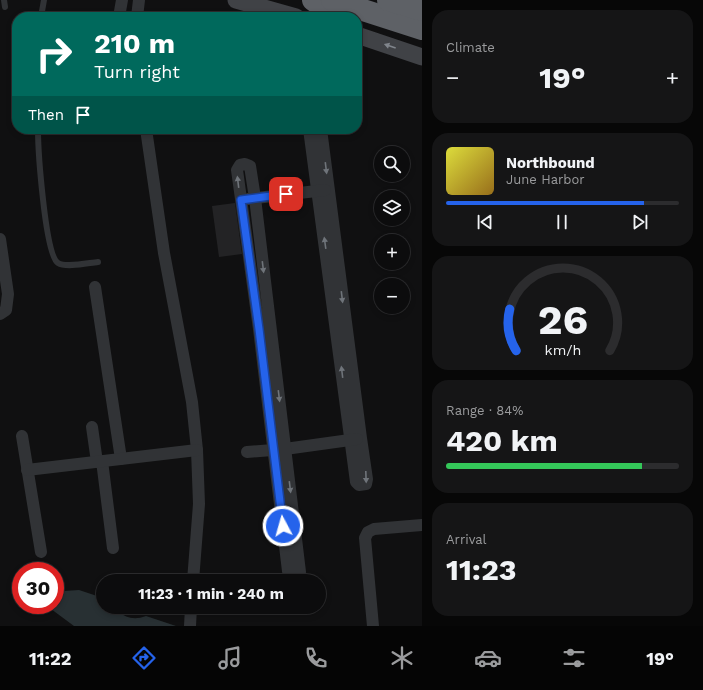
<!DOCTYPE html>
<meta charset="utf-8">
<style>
body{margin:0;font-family:"Work Sans",sans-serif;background:#151516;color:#f1f3f6;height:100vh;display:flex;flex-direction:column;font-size:15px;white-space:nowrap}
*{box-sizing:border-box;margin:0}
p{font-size:13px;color:#9a9b9d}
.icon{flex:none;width:22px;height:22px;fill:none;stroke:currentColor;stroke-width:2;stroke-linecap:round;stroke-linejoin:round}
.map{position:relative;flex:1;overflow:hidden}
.drawer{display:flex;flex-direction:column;gap:10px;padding:10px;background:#070707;width:281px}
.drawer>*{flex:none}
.banner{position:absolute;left:12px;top:12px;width:350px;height:122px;border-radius:16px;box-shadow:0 2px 6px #0003,0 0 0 1px #2c2c2e;background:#00695c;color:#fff;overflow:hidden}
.controls{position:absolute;left:374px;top:146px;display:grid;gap:8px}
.controls a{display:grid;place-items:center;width:36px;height:36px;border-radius:50%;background:#0c0c0d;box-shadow:0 2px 6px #0003,0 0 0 1px #2c2c2e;font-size:20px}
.speed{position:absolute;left:12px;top:562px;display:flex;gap:8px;font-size:20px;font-weight:700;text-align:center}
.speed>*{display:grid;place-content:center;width:52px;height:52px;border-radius:50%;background:#0c0c0d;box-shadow:0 2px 6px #0003,0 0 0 1px #2c2c2e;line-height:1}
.speed .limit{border:6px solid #d22;background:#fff;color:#111}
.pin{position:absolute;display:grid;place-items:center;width:34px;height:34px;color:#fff;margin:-17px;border-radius:8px;box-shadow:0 2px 6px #0006}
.me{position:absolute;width:44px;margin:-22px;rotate:354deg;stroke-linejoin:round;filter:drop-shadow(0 0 3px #0008)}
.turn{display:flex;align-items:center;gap:14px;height:84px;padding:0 16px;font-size:18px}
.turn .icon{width:52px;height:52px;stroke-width:2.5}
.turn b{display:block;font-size:28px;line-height:34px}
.then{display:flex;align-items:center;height:38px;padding:0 16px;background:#0003;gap:8px;font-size:15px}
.big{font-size:30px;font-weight:700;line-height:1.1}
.drawer .card{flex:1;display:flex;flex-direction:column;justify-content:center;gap:6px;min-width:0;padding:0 14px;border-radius:16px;background:#151516}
.drawer .dial{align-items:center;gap:0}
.dial svg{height:104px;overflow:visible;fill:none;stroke:#2c2c2e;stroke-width:7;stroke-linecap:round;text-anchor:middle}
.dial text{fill:#f1f3f6;stroke:none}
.song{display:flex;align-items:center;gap:12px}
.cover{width:48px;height:48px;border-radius:6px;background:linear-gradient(135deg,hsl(60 70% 55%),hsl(40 70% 35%))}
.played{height:4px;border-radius:2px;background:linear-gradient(90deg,#2563eb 85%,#2c2c2e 85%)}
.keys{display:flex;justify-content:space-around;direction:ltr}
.heat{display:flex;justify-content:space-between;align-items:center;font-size:22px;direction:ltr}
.charge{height:6px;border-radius:3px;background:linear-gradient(90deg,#34c759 84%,#2c2c2e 0)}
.trip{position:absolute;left:96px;top:574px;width:230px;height:40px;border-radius:20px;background:#0c0c0d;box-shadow:0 2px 6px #0003,0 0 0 1px #2c2c2e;font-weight:700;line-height:40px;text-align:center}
.dock{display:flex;height:64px;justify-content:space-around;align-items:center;background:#050505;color:#9a9b9d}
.dock .icon{width:28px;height:28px}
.dock .current{color:#2563eb}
.dock b{font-size:18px;color:#f1f3f6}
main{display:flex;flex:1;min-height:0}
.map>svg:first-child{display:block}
</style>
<main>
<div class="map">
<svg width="422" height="626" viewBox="0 0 422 626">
<rect width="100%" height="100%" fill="#101011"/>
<path fill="#283033" d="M55 588 64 591 79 590 103 598V607C119 607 124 624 146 616L176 626H74L47 606 32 608 27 605H55Z"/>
<polygon fill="#232325" points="235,203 242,254 219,257 212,206"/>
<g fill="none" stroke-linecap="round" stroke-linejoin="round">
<g stroke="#313336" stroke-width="6">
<polyline points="4,0 5,7"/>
<polyline points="41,17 44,0"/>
<path d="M38 129C38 149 45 255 58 263 66 268 88 263 98 262"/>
</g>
<g stroke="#313336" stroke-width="12">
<polyline points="119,17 122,0"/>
<polyline points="137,17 139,0"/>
<polyline points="146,129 164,253 192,402 197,450 199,504 193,581"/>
<polyline points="309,129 356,482 359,485 366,484 367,479 361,438 321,129"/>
<polyline points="248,199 325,190"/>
<polyline points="0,239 8,294 6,310 0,314"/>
<polyline points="95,287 121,459"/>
<polyline points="92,427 97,462"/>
<polyline points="22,436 41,552"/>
<polyline points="247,452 285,449 357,439"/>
<polyline points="102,461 113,548"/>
<polyline points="27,470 197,450"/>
<polyline points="291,581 288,571 259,329 237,170 240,165 245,164 250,166 255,198 300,572 298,581"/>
<polyline points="190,626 191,607"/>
<polyline points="373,626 365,538 368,532 374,529 422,525"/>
</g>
<g stroke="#404246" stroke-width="17">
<polyline points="236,0 296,17"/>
<polyline points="357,35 422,57"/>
</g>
<g stroke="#5e6166" stroke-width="22">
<polyline points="313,0 320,5 344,15"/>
<polyline points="332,0 422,29"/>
<polyline points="388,0 422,10"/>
</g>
</g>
<defs><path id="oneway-solid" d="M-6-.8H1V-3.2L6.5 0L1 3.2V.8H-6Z"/></defs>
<use fill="#80858c" href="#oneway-solid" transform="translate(390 46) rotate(-161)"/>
<g fill="#6f747a">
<use href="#oneway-solid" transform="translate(326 168) rotate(83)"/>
<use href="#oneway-solid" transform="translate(238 182) rotate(-97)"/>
<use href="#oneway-solid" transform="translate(325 243) rotate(-98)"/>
<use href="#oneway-solid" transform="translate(263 267) rotate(83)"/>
<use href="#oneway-solid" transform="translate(342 297) rotate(83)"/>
<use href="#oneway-solid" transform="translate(342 372) rotate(-97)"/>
<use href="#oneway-solid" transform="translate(279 396) rotate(83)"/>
<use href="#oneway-solid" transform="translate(366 477) rotate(88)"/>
<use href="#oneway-solid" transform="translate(290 487) rotate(83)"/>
</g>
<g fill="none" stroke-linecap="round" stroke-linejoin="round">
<g stroke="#184099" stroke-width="10">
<polyline id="route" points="283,526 259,329 241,200 286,194"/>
</g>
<use href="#route" stroke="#2563eb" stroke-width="7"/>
</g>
</svg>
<div class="controls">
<a><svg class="icon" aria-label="search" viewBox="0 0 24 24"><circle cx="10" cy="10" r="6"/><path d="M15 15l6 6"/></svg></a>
<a><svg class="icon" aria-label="layers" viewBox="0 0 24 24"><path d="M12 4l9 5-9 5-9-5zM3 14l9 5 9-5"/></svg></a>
<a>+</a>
<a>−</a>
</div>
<div class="speed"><div class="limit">30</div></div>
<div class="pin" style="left:286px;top:194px;background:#d93025"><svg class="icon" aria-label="arrive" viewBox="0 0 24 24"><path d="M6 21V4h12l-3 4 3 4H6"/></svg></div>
<svg class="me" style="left:283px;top:526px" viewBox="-20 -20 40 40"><circle r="17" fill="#2563eb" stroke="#fff" stroke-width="3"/><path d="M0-11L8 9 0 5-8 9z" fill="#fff"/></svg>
<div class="trip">11:23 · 1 min · 240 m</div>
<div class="banner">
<div class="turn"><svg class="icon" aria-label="right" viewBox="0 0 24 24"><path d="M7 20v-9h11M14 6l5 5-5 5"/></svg><div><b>210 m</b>Turn right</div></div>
<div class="then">Then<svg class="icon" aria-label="arrive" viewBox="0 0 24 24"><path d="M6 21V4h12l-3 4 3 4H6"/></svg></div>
</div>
</div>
<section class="drawer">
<div class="card"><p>Climate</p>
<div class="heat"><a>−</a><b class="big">19°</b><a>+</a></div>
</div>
<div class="card">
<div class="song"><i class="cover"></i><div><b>Northbound</b><p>June Harbor</p></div></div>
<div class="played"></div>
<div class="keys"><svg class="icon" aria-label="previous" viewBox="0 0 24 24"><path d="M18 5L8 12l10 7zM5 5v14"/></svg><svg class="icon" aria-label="pause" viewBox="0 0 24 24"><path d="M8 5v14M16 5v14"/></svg><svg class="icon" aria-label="next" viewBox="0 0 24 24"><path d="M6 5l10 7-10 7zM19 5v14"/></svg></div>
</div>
<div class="card dial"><svg viewBox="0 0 100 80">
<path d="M14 69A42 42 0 1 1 86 69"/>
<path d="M14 69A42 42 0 0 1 9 37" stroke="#2563eb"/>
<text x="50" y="56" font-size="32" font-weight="700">26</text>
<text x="50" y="72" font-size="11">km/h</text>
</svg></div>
<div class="card"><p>Range · 84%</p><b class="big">420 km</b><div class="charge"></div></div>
<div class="card"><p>Arrival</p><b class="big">11:23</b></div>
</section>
</main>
<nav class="dock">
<b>11:22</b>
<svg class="icon current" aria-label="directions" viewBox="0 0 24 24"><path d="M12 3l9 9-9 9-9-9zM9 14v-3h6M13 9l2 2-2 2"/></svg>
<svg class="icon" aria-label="music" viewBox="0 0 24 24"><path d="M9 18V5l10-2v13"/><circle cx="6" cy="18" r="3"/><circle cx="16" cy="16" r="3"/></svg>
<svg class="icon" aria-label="phone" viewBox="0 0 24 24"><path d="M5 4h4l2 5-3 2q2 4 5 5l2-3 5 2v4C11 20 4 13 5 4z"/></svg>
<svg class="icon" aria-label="climate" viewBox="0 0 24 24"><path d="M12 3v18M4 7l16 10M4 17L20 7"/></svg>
<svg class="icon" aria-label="car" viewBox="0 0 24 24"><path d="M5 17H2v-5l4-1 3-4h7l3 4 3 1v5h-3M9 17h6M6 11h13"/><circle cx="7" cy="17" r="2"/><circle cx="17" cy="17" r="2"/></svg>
<svg class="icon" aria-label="filters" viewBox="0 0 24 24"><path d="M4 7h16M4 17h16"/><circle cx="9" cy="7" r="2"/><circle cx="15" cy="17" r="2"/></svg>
<b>19°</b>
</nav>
